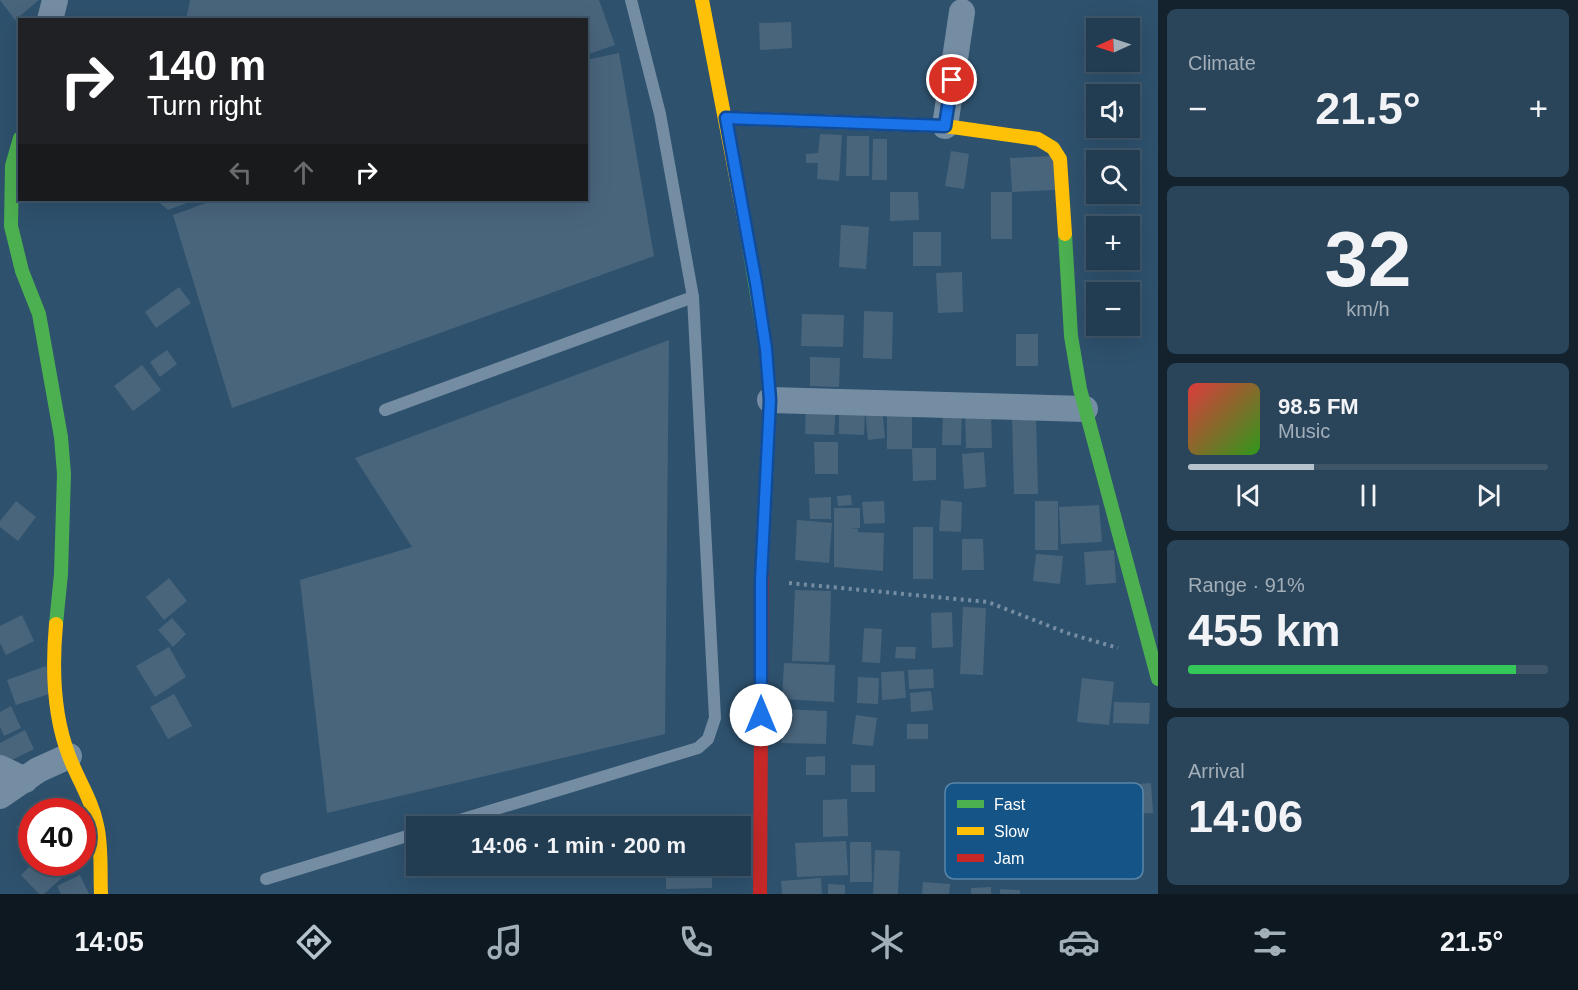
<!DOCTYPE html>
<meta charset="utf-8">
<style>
body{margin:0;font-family:Arial,sans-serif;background:#2a4459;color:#f1f3f6;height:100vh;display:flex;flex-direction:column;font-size:22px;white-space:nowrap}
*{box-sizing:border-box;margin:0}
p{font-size:20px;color:#a2aeb8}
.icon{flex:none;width:33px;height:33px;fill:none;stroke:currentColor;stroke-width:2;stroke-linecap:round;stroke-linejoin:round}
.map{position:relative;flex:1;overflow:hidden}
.details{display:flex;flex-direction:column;gap:9px;padding:9px;background:#13222d;width:420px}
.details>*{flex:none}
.hud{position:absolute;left:18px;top:18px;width:570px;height:183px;border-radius:0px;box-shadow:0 6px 24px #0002,0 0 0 2px #3f5669;background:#202124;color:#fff;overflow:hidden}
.needle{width:39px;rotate:267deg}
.fabs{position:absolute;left:1086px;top:18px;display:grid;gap:12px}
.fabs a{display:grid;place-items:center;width:54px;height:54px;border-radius:0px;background:#223d52;box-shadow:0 6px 24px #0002,0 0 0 2px #3f5669;font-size:30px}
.speed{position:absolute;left:18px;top:798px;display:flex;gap:12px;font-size:30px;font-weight:700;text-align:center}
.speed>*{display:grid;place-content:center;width:78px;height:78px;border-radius:50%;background:#223d52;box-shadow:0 6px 24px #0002,0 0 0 2px #3f5669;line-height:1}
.speed .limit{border:9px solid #d22;background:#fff;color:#111}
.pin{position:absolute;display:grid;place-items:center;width:51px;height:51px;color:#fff;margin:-26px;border:3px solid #fff;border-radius:50%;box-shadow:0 2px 6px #0007}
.me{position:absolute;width:66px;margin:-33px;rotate:0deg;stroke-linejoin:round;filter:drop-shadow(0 0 4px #0008)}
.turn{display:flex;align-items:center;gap:21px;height:126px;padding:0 30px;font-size:27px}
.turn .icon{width:78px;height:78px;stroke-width:2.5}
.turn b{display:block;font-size:42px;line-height:51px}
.lanes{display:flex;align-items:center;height:57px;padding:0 30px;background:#0003;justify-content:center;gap:30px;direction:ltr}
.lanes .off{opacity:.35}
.big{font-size:45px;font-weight:700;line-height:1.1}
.details .card{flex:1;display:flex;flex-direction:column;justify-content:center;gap:9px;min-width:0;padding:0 21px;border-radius:9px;background:#2a4459}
.details .dial{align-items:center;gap:0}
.dial b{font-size:78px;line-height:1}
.song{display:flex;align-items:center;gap:18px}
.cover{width:72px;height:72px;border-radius:9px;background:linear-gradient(135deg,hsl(0 70% 55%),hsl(110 70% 35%))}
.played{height:6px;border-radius:3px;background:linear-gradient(90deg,#b6c2cc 35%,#3f5669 35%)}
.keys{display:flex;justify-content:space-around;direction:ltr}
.heat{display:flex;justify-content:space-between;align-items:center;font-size:33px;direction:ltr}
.charge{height:9px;border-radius:4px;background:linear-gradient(90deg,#34c759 91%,#3f5669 0)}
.trip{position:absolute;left:406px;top:816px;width:345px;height:60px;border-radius:0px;background:#223d52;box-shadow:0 6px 24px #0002,0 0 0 2px #3f5669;font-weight:700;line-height:60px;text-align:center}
.dock{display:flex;height:96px;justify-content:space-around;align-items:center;background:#0e1821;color:#a2aeb8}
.dock .icon{width:42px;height:42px}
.dock .current{color:#b6c2cc}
.dock b{font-size:27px;color:#f1f3f6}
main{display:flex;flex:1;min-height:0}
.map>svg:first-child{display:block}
</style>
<main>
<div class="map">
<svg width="1158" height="894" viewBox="0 0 1158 894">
<rect width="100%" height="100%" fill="#2e516d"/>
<g fill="#49657c">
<polygon points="0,0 39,0 15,20"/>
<polygon points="190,0 599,0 615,45 586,55 586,20 186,20"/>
<polygon points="791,22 792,48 760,50 759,23"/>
<polygon points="619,53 654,256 232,408 173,215 214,200 586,200 586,60"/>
<polygon points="820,134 842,135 839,181 817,179 818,163 806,163 806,154 818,153"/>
<polygon points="847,136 869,136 869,176 846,176"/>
<polygon points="873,139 887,139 887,180 872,180"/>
<polygon points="951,151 969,154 964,189 945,186"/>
<polygon points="1053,156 1055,190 1012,192 1012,239 991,239 991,192 1012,192 1010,158"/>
<polygon points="890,192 918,192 919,220 890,221"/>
<polygon points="156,200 195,200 168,210"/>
<polygon points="841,225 869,227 866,269 839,267"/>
<rect x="913" y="232" width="28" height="34"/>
<polygon points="962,272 963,312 938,313 936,273"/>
<polygon points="179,287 191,303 156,328 145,312"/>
<polygon points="864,311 893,312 892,359 863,358"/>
<polygon points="802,314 844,315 843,347 801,346"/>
<rect x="1016" y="334" width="22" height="32"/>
<polygon points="669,340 665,734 327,813 300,580 412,547 355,458"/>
<polygon points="167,350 177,364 160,377 150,362"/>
<polygon points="810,357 840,358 839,387 810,386"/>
<polygon points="142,365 161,390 133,411 114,386"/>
<polygon points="806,403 836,405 834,435 805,434"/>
<polygon points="882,407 885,438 868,440 865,409"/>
<polygon points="839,408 865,409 864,435 839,434"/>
<rect x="887" y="409" width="25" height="40"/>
<polygon points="943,410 962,410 961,445 942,445"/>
<polygon points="991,412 992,448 966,448 965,413"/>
<polygon points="1036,415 1038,494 1014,494 1012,416"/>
<polygon points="814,442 838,442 838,474 815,474"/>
<polygon points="912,448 936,448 936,480 913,481"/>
<polygon points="984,452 986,487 964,489 962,454"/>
<polygon points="851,495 852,505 838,506 837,496"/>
<polygon points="831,497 831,519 810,519 809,498"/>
<polygon points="941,500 962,502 961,532 939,531"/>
<polygon points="16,501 36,517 18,541 0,527 0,521"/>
<polygon points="884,501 885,523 864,524 862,502"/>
<rect x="1035" y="501" width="23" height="49"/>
<polygon points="1099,505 1102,542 1061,544 1059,507"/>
<polygon points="834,508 860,508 860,528 849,529 858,529 858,532 884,533 883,571 834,567"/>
<polygon points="797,520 832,523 829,563 795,560"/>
<rect x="913" y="527" width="20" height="52"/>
<polygon points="962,539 983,539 984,570 962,570"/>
<polygon points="1114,550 1116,583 1086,585 1084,552"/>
<polygon points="1036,554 1063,556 1060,584 1033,581"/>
<polygon points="169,578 187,601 164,620 146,597"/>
<polygon points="795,590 831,591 829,662 792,661"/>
<polygon points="963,607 986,608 983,675 960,674"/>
<polygon points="952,612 953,647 932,648 931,613"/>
<polygon points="22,615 34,641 6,655 0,643 0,626"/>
<polygon points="172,618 186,634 173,647 158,630"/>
<polygon points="864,628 882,629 880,663 862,662"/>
<polygon points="169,647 186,677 155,697 136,666"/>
<polygon points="896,647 916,647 915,659 895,658"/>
<polygon points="784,663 835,665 834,702 782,699"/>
<polygon points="46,666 55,692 16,705 7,680"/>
<polygon points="933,669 934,688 909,689 908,670"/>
<polygon points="904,671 906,698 882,700 881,672"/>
<polygon points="858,677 879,678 878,704 857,703"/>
<polygon points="1082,678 1114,682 1109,725 1077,722"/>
<polygon points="931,691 933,710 911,712 910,693"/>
<polygon points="174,694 192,726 168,739 150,707"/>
<polygon points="1114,702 1150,703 1149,724 1113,723"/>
<polygon points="11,706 21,728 4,736 0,727 0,712"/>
<polygon points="783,709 827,711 826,744 781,743"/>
<polygon points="856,715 877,718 873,746 852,744"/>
<rect x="907" y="724" width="21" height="15"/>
<polygon points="25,730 34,749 0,766 0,743"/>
<polygon points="825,756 825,775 806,775 806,757"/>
<rect x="851" y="765" width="24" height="27"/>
<polygon points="1151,783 1153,813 1128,814 1126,785"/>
<polygon points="847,799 848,836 823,837 823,800"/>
<polygon points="32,814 32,844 16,827"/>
<polygon points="846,841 848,875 797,877 795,843"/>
<polygon points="850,842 871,842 872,882 850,882"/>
<polygon points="875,850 900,851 898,894 873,894"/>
<polygon points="34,862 53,862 65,875 44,894 39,894 21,875"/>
<polygon points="666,866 712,866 712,888 666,889"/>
<polygon points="80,875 89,894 61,894 57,886"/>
<polygon points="821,878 822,894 782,894 781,881"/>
<polygon points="923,882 950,884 949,894 922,894"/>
<polygon points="828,884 845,885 845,894 828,894"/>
<polygon points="991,887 991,894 971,894 971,888"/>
<polygon points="1000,889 1020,890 1020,894 1000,894"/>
</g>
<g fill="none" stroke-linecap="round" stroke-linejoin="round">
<polyline stroke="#758da3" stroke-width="4" stroke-dasharray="3 4.5" stroke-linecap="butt" points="789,583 988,602 1067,633 1118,648"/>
<g stroke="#758da3" stroke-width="12">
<polyline points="385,410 693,297"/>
<polyline points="440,826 698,748 708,739 715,718 693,297 660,114 631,0"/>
<polyline points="266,879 417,833"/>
</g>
<g stroke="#758da3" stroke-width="26">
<polyline points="50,20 55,0"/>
<polyline points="945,126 962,12"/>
<polyline points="770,400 1085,409"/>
<polyline points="0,768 25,780"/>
<polyline points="0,796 38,770 69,756"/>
</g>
<g stroke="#4caf50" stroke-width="14">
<polyline points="20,138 12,166 11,226 22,271 39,314 61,437 64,474 61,574 56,624"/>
<polyline points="746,229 766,349 770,400 762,561"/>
<polyline points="1065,234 1071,336 1080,389 1158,679"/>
</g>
<g stroke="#ffc107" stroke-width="14">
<polyline points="702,0 746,229"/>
<polyline points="726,118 945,126 1038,139 1053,148 1060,159 1065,234"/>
<path d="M56 624C52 668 53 715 69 756 78 780 92 800 97 825 102 846 100 872 101 894"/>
</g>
<polyline stroke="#c62828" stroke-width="14" points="760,894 762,561"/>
</g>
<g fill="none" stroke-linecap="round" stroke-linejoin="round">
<g stroke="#114b97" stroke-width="15">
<polyline id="route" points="761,715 761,580 770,400 766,349 756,283 726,118 945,126 952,80"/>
</g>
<use href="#route" stroke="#1a73e8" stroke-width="10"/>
</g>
<rect x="945" y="783" width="198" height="96" rx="9" fill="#145487" stroke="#5a87ab" stroke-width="1.5"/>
<rect x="957" y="800" width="27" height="8" fill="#4caf50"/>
<rect x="957" y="827" width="27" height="8" fill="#ffc107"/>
<rect x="957" y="854" width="27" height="8" fill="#c62828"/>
<g font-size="16" fill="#fff">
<text x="994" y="810">Fast</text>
<text x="994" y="837">Slow</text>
<text x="994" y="864">Jam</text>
</g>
</svg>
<div class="fabs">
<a><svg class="needle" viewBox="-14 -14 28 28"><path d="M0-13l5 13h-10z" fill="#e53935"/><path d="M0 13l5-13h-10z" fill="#a2aeb8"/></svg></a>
<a><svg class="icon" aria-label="sound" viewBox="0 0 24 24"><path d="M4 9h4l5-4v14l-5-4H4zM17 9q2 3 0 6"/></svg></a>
<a><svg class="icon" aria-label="search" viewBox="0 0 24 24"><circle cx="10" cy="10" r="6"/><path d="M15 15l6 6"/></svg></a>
<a>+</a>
<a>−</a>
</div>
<div class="speed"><div class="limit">40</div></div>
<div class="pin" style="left:952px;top:80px;background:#d93025"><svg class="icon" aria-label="arrive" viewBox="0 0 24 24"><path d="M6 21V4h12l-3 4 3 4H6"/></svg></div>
<svg class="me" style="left:761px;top:715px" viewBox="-20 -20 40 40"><circle r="19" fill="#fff"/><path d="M0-13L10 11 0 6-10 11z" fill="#1a73e8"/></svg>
<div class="trip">14:06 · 1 min · 200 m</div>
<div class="hud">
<div class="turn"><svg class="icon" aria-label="right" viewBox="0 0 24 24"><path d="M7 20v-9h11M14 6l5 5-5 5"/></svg><div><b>140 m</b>Turn right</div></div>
<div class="lanes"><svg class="icon off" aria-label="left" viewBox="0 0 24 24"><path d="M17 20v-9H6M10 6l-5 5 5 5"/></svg><svg class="icon off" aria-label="ahead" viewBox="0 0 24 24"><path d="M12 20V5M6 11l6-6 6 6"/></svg><svg class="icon" aria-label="right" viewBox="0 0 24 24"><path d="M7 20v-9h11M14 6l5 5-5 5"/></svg></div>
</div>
</div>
<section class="details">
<div class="card"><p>Climate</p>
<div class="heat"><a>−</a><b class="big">21.5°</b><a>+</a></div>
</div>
<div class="card dial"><b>32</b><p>km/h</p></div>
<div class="card">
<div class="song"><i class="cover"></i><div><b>98.5 FM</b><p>Music</p></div></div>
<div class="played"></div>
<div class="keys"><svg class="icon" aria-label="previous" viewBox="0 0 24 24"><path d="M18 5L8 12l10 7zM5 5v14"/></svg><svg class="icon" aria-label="pause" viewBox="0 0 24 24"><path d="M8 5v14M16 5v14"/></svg><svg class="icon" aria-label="next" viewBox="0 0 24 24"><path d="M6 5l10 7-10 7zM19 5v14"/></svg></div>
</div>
<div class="card"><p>Range · 91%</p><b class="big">455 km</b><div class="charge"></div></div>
<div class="card"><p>Arrival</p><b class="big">14:06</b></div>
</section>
</main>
<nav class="dock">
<b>14:05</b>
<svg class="icon current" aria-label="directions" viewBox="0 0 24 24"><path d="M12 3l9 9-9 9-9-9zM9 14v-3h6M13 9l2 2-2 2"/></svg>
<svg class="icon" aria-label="music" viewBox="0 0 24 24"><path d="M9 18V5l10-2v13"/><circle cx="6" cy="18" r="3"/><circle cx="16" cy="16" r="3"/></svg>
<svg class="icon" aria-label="phone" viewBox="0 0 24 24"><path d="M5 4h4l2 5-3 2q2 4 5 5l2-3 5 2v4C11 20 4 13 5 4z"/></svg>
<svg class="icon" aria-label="climate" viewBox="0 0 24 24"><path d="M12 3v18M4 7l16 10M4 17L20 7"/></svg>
<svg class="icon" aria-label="car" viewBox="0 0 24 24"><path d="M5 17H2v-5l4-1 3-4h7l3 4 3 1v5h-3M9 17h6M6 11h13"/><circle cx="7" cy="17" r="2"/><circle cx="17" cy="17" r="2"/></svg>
<svg class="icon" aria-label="filters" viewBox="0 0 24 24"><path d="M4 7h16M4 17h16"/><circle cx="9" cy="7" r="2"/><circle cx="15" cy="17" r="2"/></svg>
<b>21.5°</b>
</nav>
